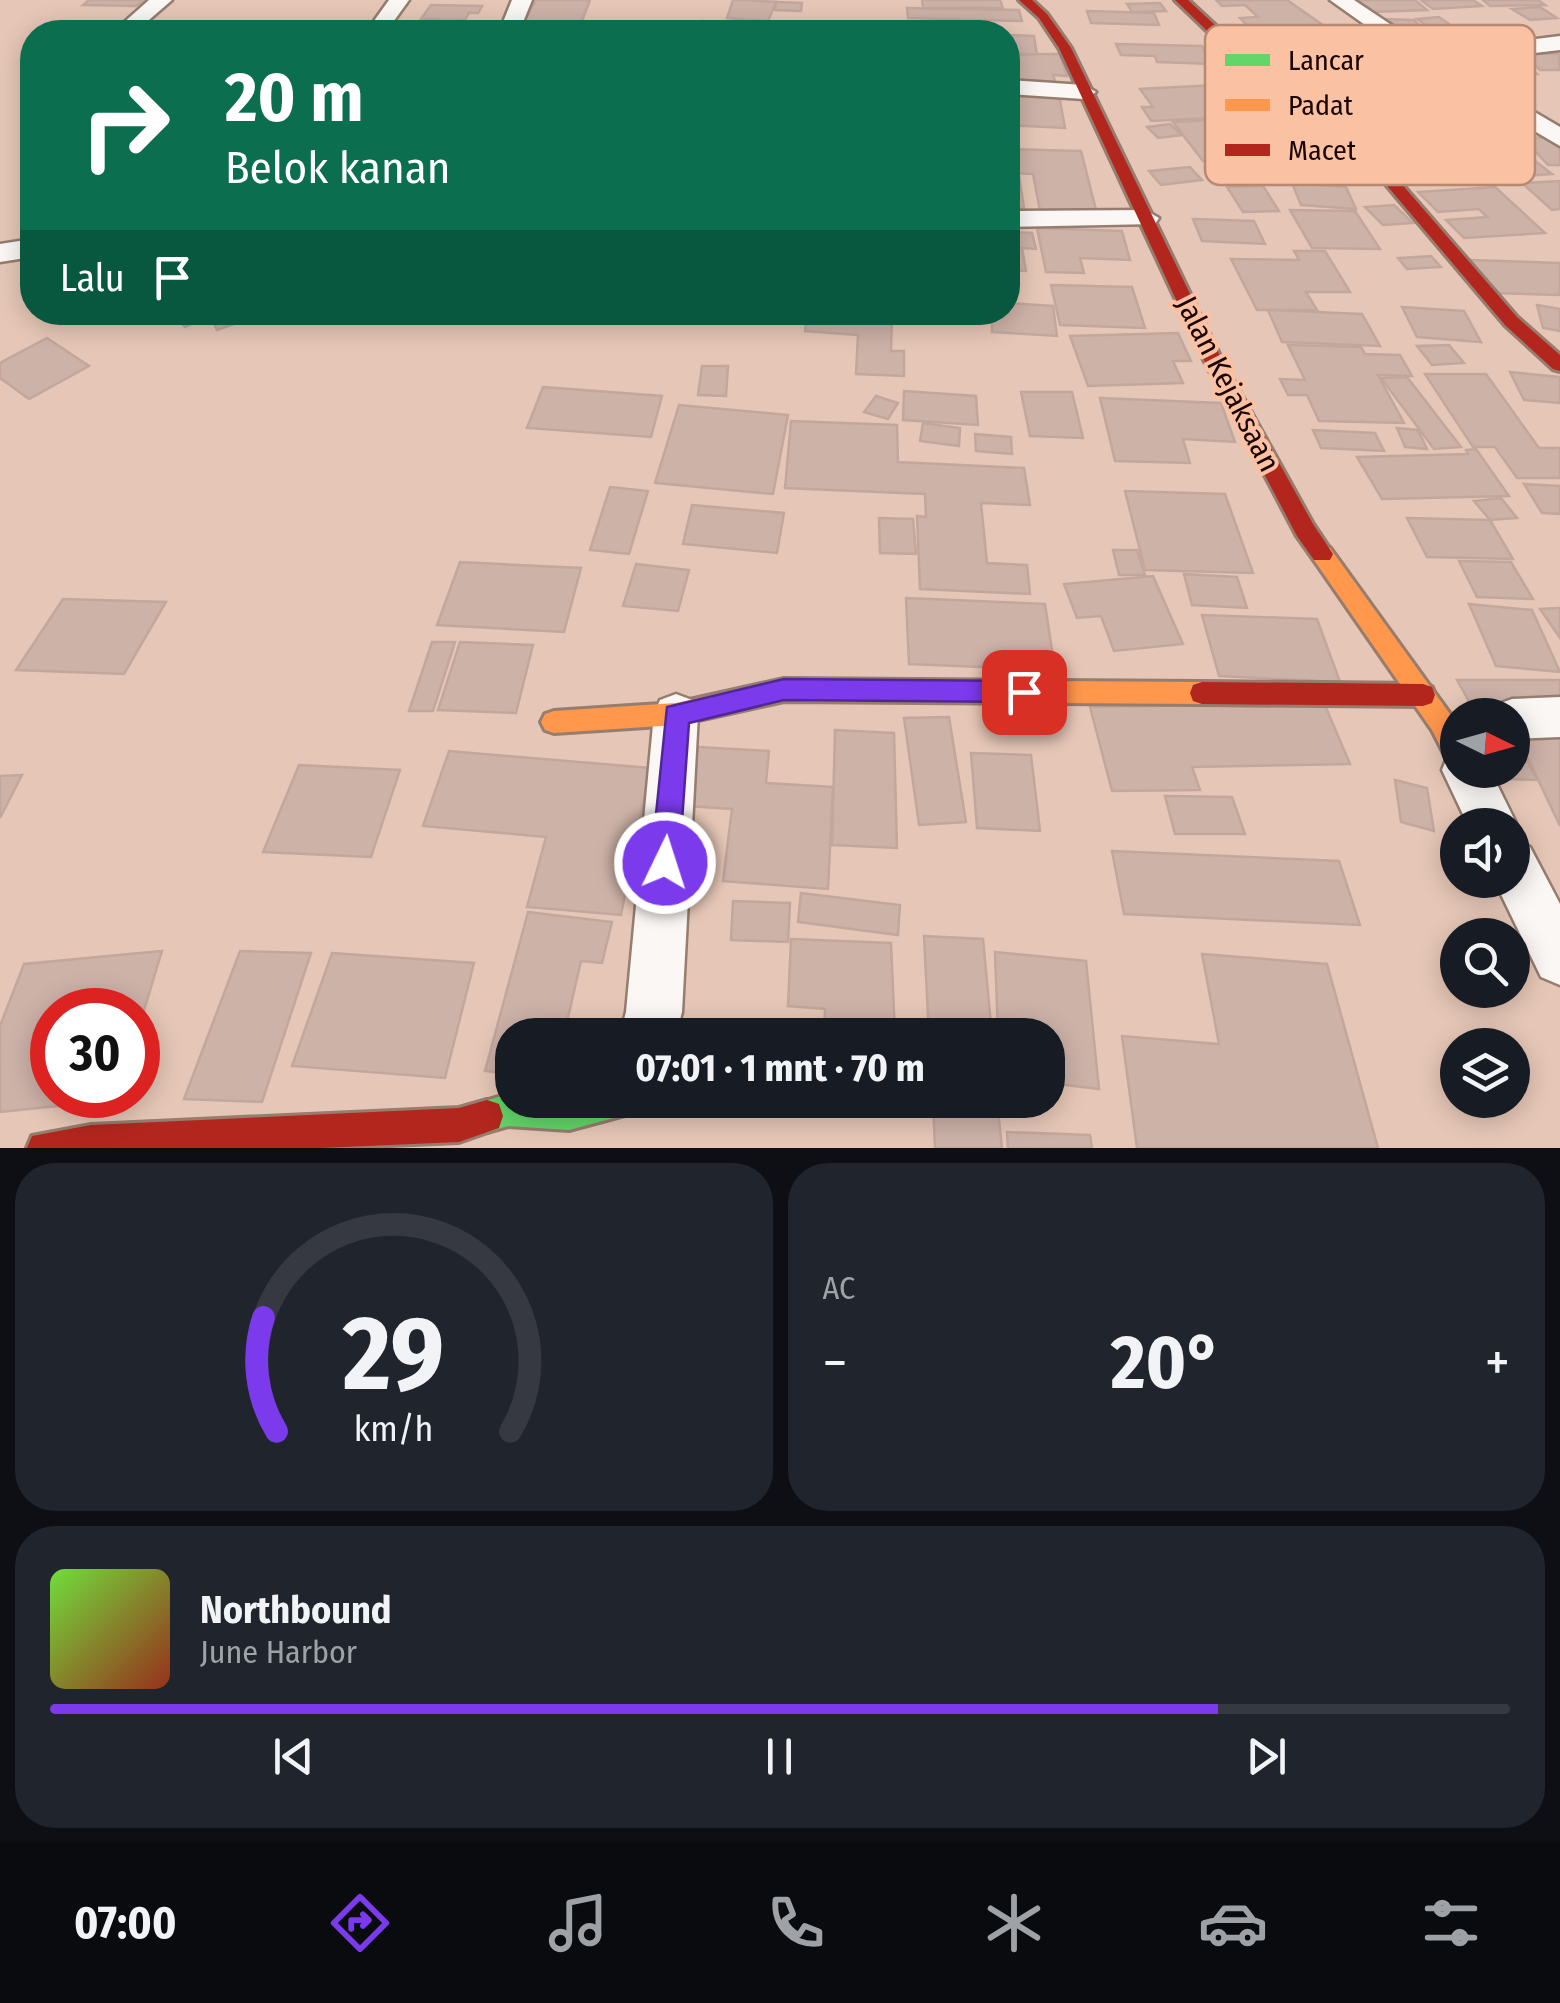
<!DOCTYPE html>
<html lang="id">
<meta charset="utf-8">
<style>
body{margin:0;font-family:"Fira Sans Condensed",sans-serif;background:#20242c;color:#f1f3f6;height:100vh;display:flex;flex-direction:column;font-size:38px;white-space:nowrap}
*{box-sizing:border-box;margin:0}
p{font-size:32px;color:#9ea1a6}
.icon{flex:none;width:55px;height:55px;fill:none;stroke:currentColor;stroke-width:2;stroke-linecap:round;stroke-linejoin:round}
.map{position:relative;height:1148px;overflow:hidden}
.details{display:flex;flex-direction:column;gap:15px;padding:15px;background:#0d0f14;flex:1}
.details>*{flex:none}
.guide{position:absolute;left:20px;top:20px;width:1000px;height:305px;border-radius:40px;box-shadow:0 5px 25px #0003;background:#0b6e4f;color:#fff;overflow:hidden}
.needle{width:65px;rotate:95deg}
.tools{position:absolute;left:1440px;top:698px;display:grid;gap:20px}
.tools a{display:grid;place-items:center;width:90px;height:90px;border-radius:50%;background:#171b24;box-shadow:0 5px 25px #0003;font-size:50px}
.speed{position:absolute;left:30px;top:988px;display:flex;gap:20px;font-size:50px;font-weight:700;text-align:center}
.speed>*{display:grid;place-content:center;width:130px;height:130px;border-radius:50%;background:#171b24;box-shadow:0 5px 25px #0003;line-height:1}
.speed .limit{border:15px solid #d22;background:#fff;color:#111}
.pin{position:absolute;display:grid;place-items:center;width:85px;height:85px;color:#fff;margin:-42px;border-radius:20px;box-shadow:0 5px 15px #0006}
.me{position:absolute;width:110px;margin:-55px;rotate:4deg;stroke-linejoin:round;filter:drop-shadow(0 0 8px #0008)}
.turn{display:flex;align-items:center;gap:35px;height:210px;padding:0 40px;font-size:45px}
.turn .icon{width:130px;height:130px;stroke-width:2.5}
.turn b{display:block;font-size:70px;line-height:85px}
.then{display:flex;align-items:center;height:95px;padding:0 40px;background:#0003;gap:20px;font-size:38px}
.big{font-size:75px;font-weight:700;line-height:1.1}
.details .tile{flex:1;display:flex;flex-direction:column;justify-content:center;gap:15px;min-width:0;padding:0 35px;border-radius:40px;background:#20242c}
.details .dial{align-items:center;gap:0}
.dial svg{height:260px;overflow:visible;fill:none;stroke:#363941;stroke-width:7;stroke-linecap:round;text-anchor:middle}
.dial text{fill:#f1f3f6;stroke:none}
.song{display:flex;align-items:center;gap:30px}
.cover{width:120px;height:120px;border-radius:15px;background:linear-gradient(135deg,hsl(100 70% 55%),hsl(10 70% 35%))}
.played{height:10px;border-radius:5px;background:linear-gradient(90deg,#7c3aed 80%,#363941 80%)}
.keys{display:flex;justify-content:space-around;direction:ltr}
.heat{display:flex;justify-content:space-between;align-items:center;font-size:55px;direction:ltr}
.details .tiles{flex:1;display:grid;gap:15px;grid-template-columns:1fr 1fr}
.tile:last-child{grid-column:span 2}
.trip{position:absolute;left:495px;top:1018px;width:570px;height:100px;border-radius:40px;background:#171b24;box-shadow:0 5px 25px #0003;font-weight:700;line-height:100px;text-align:center}
.menu{display:flex;height:160px;justify-content:space-around;align-items:center;background:#090b0e;color:#9ea1a6}
.menu .icon{width:70px;height:70px}
.menu .active{color:#7c3aed}
.menu b{font-size:45px;color:#f1f3f6}
.map>svg:first-child{display:block}
</style>
<div class="map">
<svg width="1560" height="1148" viewBox="0 0 1560 1148">
<rect width="100%" height="100%" fill="#e6c7b7"/>
<g fill="#cdb2a8" stroke="#c3a79d" stroke-width="2.5">
<polygon points="89,0 144,0 136,6 83,5"/>
<polygon points="536,0 590,0 580,26 523,25"/>
<polygon points="733,0 746,0 776,2 768,21 727,18"/>
<polygon points="922,0 1000,0 1003,8 923,8"/>
<polygon points="1216,0 1287,0 1327,28 1254,32 1240,18 1258,17 1245,5 1222,6"/>
<polygon points="1357,0 1415,0 1427,10 1371,12"/>
<polygon points="1421,0 1473,0 1482,6 1433,9"/>
<polygon points="1483,0 1538,0 1545,5 1490,6"/>
<polygon points="776,2 802,3 801,11 775,10"/>
<polygon points="1160,3 1166,11 1132,12 1127,4"/>
<polygon points="431,5 482,6 478,13 469,13 465,20 421,19"/>
<polygon points="1540,7 1557,18 1530,20 1512,9"/>
<polygon points="907,8 1019,10 1022,21 908,18"/>
<polygon points="1087,11 1154,13 1159,25 1091,23"/>
<polygon points="1439,17 1456,29 1433,30 1417,19"/>
<polygon points="1384,19 1414,20 1424,30 1393,30"/>
<polygon points="702,21 769,25 767,32 697,32"/>
<polygon points="427,24 491,25 487,32 421,32"/>
<polygon points="1008,35 1034,36 1037,55 1008,53"/>
<polygon points="1116,44 1202,46 1212,64 1157,62 1155,56 1121,55"/>
<polygon points="1522,53 1559,54 1560,70 1540,70"/>
<polygon points="1037,54 1060,54 1067,76 1053,75 1056,84 1008,83 1008,56"/>
<polygon points="1458,57 1519,57 1537,74 1474,73"/>
<polygon points="1216,85 1228,99 1283,96 1299,114 1151,121 1142,107 1153,107 1140,89"/>
<polygon points="1008,92 1059,95 1065,128 1008,125"/>
<polygon points="1445,109 1472,131 1437,134 1450,144 1463,143 1484,161 1530,157 1552,174 1420,184 1374,142 1387,141 1358,116"/>
<polygon points="1312,114 1374,176 1269,183 1248,159 1203,161 1173,122"/>
<polygon points="1170,124 1182,135 1158,138 1147,127"/>
<polygon points="1473,136 1555,138 1560,144 1560,165 1548,165 1535,151 1485,150"/>
<polygon points="1008,149 1081,151 1097,214 1040,211 1033,174 1008,173"/>
<polygon points="1190,167 1202,180 1161,185 1149,171"/>
<polygon points="1008,176 1019,176 1024,208 1008,208"/>
<polygon points="1560,181 1560,209 1552,210 1522,183"/>
<polygon points="1292,183 1346,187 1356,209 1301,205"/>
<polygon points="1263,186 1279,211 1243,212 1227,187"/>
<polygon points="1495,187 1545,233 1464,238 1446,220 1487,217 1479,209 1438,212 1418,192"/>
<polygon points="1394,205 1413,223 1383,225 1365,207"/>
<polygon points="1290,210 1355,211 1380,249 1312,248"/>
<polygon points="1193,219 1254,221 1265,244 1202,241"/>
<polygon points="1037,228 1122,231 1130,260 1080,258 1084,273 1046,272"/>
<polygon points="1008,232 1032,233 1036,249 1022,248 1026,271 1008,270"/>
<polygon points="1294,251 1325,251 1350,292 1306,292 1317,310 1257,310 1231,259 1299,260"/>
<polygon points="1431,256 1441,267 1407,269 1398,258"/>
<polygon points="1470,260 1560,263 1560,295 1494,293"/>
<polygon points="1051,285 1132,287 1145,328 1060,325"/>
<polygon points="1008,303 1053,306 1057,336 992,332 992,312 1008,312"/>
<polygon points="1537,305 1560,309 1560,331 1543,328"/>
<polygon points="1402,307 1464,311 1481,342 1417,337"/>
<polygon points="1268,310 1362,314 1380,346 1282,342"/>
<polygon points="170,312 206,312 210,315 185,327"/>
<polygon points="209,312 241,312 245,320 217,330"/>
<polygon points="807,312 892,312 891,351 904,351 904,376 856,374 858,335 805,331"/>
<polygon points="1178,333 1191,361 1173,361 1183,383 1088,386 1070,336"/>
<polygon points="47,338 89,366 29,399 0,378 0,363"/>
<polygon points="1288,345 1361,347 1365,354 1400,355 1412,376 1378,375 1404,423 1319,421 1307,395 1288,395 1280,379 1305,380"/>
<polygon points="1449,345 1464,363 1432,365 1417,346"/>
<polygon points="702,366 728,366 726,396 698,395"/>
<polygon points="1510,372 1560,377 1560,403 1524,400"/>
<polygon points="1425,374 1486,374 1539,448 1560,448 1560,478 1517,478 1495,447 1473,447"/>
<polygon points="1407,377 1461,447 1434,449 1381,378"/>
<polygon points="543,387 662,396 651,437 527,428"/>
<polygon points="904,391 976,396 978,425 903,420"/>
<polygon points="1021,392 1072,392 1083,438 1030,436"/>
<polygon points="876,396 898,403 888,419 864,412"/>
<polygon points="1100,398 1221,403 1235,442 1183,439 1190,463 1115,461"/>
<polygon points="679,405 788,415 773,494 655,483"/>
<polygon points="791,421 897,425 898,462 1024,468 1030,505 981,503 987,563 1027,565 1030,594 920,589 917,516 926,517 925,494 785,488"/>
<polygon points="923,423 960,428 959,446 920,441"/>
<polygon points="1397,428 1418,430 1427,449 1405,447"/>
<polygon points="1313,430 1375,433 1384,451 1321,448"/>
<polygon points="975,434 1011,437 1012,454 976,451"/>
<polygon points="1476,449 1509,496 1382,499 1357,457 1468,454 1466,450"/>
<polygon points="1524,484 1560,486 1560,514 1542,513"/>
<polygon points="610,487 648,491 629,554 590,550"/>
<polygon points="1125,491 1225,494 1253,573 1145,570"/>
<polygon points="1501,498 1517,518 1490,520 1474,501"/>
<polygon points="692,505 784,513 777,553 683,544"/>
<polygon points="879,518 913,519 916,554 880,553"/>
<polygon points="1407,518 1490,520 1513,559 1427,557"/>
<polygon points="1113,550 1137,550 1145,575 1119,575"/>
<polygon points="1459,561 1511,562 1533,599 1477,597"/>
<polygon points="460,562 581,568 564,632 437,625"/>
<polygon points="636,564 689,570 678,611 623,606"/>
<polygon points="1184,574 1237,577 1247,608 1192,605"/>
<polygon points="1153,576 1183,644 1114,651 1101,616 1077,618 1064,584"/>
<polygon points="906,598 1045,604 1055,670 909,664"/>
<polygon points="63,599 166,602 124,674 16,670"/>
<polygon points="1469,604 1532,610 1560,672 1496,666"/>
<polygon points="1560,608 1560,638 1540,609"/>
<polygon points="1202,615 1317,619 1340,682 1219,676"/>
<polygon points="432,642 455,642 433,711 409,711"/>
<polygon points="460,642 533,645 516,713 438,710"/>
<polygon points="1457,680 1560,680 1560,703 1470,703"/>
<polygon points="1324,703 1350,764 1192,767 1200,790 1112,791 1090,707"/>
<polygon points="949,717 966,822 919,825 904,718"/>
<polygon points="1514,729 1560,732 1560,826"/>
<polygon points="835,730 894,733 897,848 832,845"/>
<polygon points="1512,732 1537,780 1505,779 1501,770 1512,770"/>
<polygon points="698,747 769,751 766,783 833,787 828,889 723,881 732,809 688,806"/>
<polygon points="449,751 650,768 621,915 527,907 546,837 423,826"/>
<polygon points="971,753 1031,755 1040,831 977,828"/>
<polygon points="299,765 400,770 371,857 263,852"/>
<polygon points="22,775 0,818 0,776"/>
<polygon points="1395,780 1427,788 1434,831 1401,822"/>
<polygon points="1165,796 1232,797 1245,834 1175,834"/>
<polygon points="1112,851 1339,861 1360,925 1124,914"/>
<polygon points="801,893 900,905 898,935 798,922"/>
<polygon points="733,901 790,903 788,942 731,940"/>
<polygon points="528,912 612,922 602,963 581,961 564,1035 512,1035 512,1074 485,1071"/>
<polygon points="924,936 983,939 992,1035 929,1035"/>
<polygon points="791,939 891,943 895,1035 824,1035 825,1009 788,1006"/>
<polygon points="162,951 138,1030 138,1010 52,1010 52,1095 117,1095 115,1100 0,1112 0,1026 24,964"/>
<polygon points="240,951 311,953 262,1102 184,1099"/>
<polygon points="995,952 1086,961 1099,1089 1048,1083 1048,1035 998,1035"/>
<polygon points="332,953 474,963 445,1078 292,1066"/>
<polygon points="1202,954 1327,964 1378,1148 1137,1148 1122,1036 1219,1044"/>
<polygon points="933,1100 997,1100 1002,1148 935,1148"/>
<polygon points="1007,1132 1090,1135 1092,1148 1008,1148"/>
</g>
<g fill="none" stroke-linecap="round" stroke-linejoin="round">
<g stroke="#967d6e" stroke-width="5">
<g id="street">
<polygon points="149,0 172,0 135,32 113,32"/>
<polygon points="389,0 409,0 386,32 366,32"/>
<polygon points="512,0 532,0 519,32 499,32"/>
<polygon points="1330,0 1354,0 1432,52 1560,36 1560,50 1451,63 1560,127 1560,146 1420,64"/>
<polygon points="1008,80 1084,85 1096,92 1084,99 1008,94"/>
<polygon points="1145,210 1159,218 1155,224 1008,227 1008,211"/>
<polygon points="32,239 32,257 0,262 0,244"/>
<polygon points="676,694 692,700 698,714 682,1012 676,1035 620,1035 626,1012 654,714 660,700"/>
<polygon points="1560,697 1560,737 1512,739 1512,715 1491,715 1496,705 1512,699"/>
<polygon points="1458,752 1458,770 1490,770 1517,825 1512,836 1512,825 1468,825 1442,770 1448,755"/>
<polygon points="1512,840 1530,847 1560,904 1560,985 1541,977 1494,880 1512,880"/>
</g>
</g>
<g stroke="#967d6e" stroke-width="6">
<polygon id="fast" points="508,1094 512,1094 512,1100 640,1100 636,1112 569,1130 508,1126 487,1132 475,1128 471,1116 475,1104"/>
</g>
<g stroke="#967d6e" stroke-width="6">
<g id="slow">
<polygon points="1322,546 1330,548 1450,714 1458,728 1458,766 1449,763 1432,730 1314,560 1311,554 1314,548"/>
<polygon points="784,679 1202,682 1211,685 1214,693 1211,701 1202,704 784,701 676,725 554,733 545,730 541,722 545,714 554,711 676,703"/>
</g>
</g>
<g stroke="#967d6e" stroke-width="6">
<g id="jam">
<polygon points="1019,0 1032,0 1047,14 1071,48 1222,360 1313,524 1333,554 1330,560 1314,560 1297,536 1204,360 1059,48 1039,18"/>
<polygon points="1175,0 1188,0 1231,40 1360,136 1517,317 1560,355 1560,371 1553,369 1505,325 1350,142 1223,46"/>
<polygon points="1202,682 1423,684 1432,687 1435,695 1432,703 1423,706 1202,704 1193,701 1190,693 1193,685"/>
<polygon points="487,1100 499,1104 503,1116 499,1128 459,1142 321,1148 27,1148 32,1136 91,1125 459,1108"/>
</g>
</g>
<use href="#street" fill="#fbf7f4" fill-rule="evenodd"/>
<use href="#fast" fill="#63d668" fill-rule="evenodd"/>
<use href="#slow" fill="#ff974d" fill-rule="evenodd"/>
<use href="#jam" fill="#b3261e" fill-rule="evenodd"/>
</g>
<polygon fill="#7c3aed" stroke="#51269a" stroke-width="2.5" points="784,679 1024,681 1033,684 1036,692 1033,699 1024,702 784,700 689,723 679,863 675,873 665,877 655,873 651,863 667,707"/>
<g text-anchor="middle" dominant-baseline="central" stroke-width="8" stroke-linejoin="round" paint-order="stroke">
<g font-size="30" fill="#1a0400" stroke="#fac1a3">
<text transform="translate(1228 384) rotate(63)">Jalan Kejaksaan</text>
</g>
</g>
<rect x="1205" y="25" width="330" height="160" rx="15" fill="#fac1a3" stroke="#b78872" stroke-width="2.5"/>
<rect x="1225" y="54" width="45" height="12" fill="#63d668"/>
<rect x="1225" y="99" width="45" height="12" fill="#ff974d"/>
<rect x="1225" y="144" width="45" height="12" fill="#b3261e"/>
<g font-size="28" fill="#1a0400">
<text x="1288" y="70">Lancar</text>
<text x="1288" y="115">Padat</text>
<text x="1288" y="160">Macet</text>
</g>
</svg>
<div class="tools">
<a><svg class="needle" viewBox="-14 -14 28 28"><path d="M0-13l5 13h-10z" fill="#e53935"/><path d="M0 13l5-13h-10z" fill="#9ea1a6"/></svg></a>
<a><svg class="icon" aria-label="sound" viewBox="0 0 24 24"><path d="M4 9h4l5-4v14l-5-4H4zM17 9q2 3 0 6"/></svg></a>
<a><svg class="icon" aria-label="search" viewBox="0 0 24 24"><circle cx="10" cy="10" r="6"/><path d="M15 15l6 6"/></svg></a>
<a><svg class="icon" aria-label="layers" viewBox="0 0 24 24"><path d="M12 4l9 5-9 5-9-5zM3 14l9 5 9-5"/></svg></a>
</div>
<div class="speed"><div class="limit">30</div></div>
<div class="pin" style="left:1024px;top:692px;background:#d93025"><svg class="icon" aria-label="arrive" viewBox="0 0 24 24"><path d="M6 21V4h12l-3 4 3 4H6"/></svg></div>
<svg class="me" style="left:665px;top:863px" viewBox="-20 -20 40 40"><circle r="17" fill="#7c3aed" stroke="#fff" stroke-width="3"/><path d="M0-11L8 9 0 5-8 9z" fill="#fff"/></svg>
<div class="trip">07:01 · 1 mnt · 70 m</div>
<div class="guide">
<div class="turn"><svg class="icon" aria-label="right" viewBox="0 0 24 24"><path d="M7 20v-9h11M14 6l5 5-5 5"/></svg><div><b>20 m</b>Belok kanan</div></div>
<div class="then">Lalu<svg class="icon" aria-label="arrive" viewBox="0 0 24 24"><path d="M6 21V4h12l-3 4 3 4H6"/></svg></div>
</div>
</div>
<section class="details">
<div class="tiles">
<div class="tile dial"><svg viewBox="0 0 100 80">
<path d="M14 69A42 42 0 1 1 86 69"/>
<path d="M14 69A42 42 0 0 1 10 34" stroke="#7c3aed"/>
<text x="50" y="56" font-size="32" font-weight="700">29</text>
<text x="50" y="72" font-size="11">km/h</text>
</svg></div>
<div class="tile"><p>AC</p>
<div class="heat"><a>−</a><b class="big">20°</b><a>+</a></div>
</div>
<div class="tile">
<div class="song"><i class="cover"></i><div><b>Northbound</b><p>June Harbor</p></div></div>
<div class="played"></div>
<div class="keys"><svg class="icon" aria-label="previous" viewBox="0 0 24 24"><path d="M18 5L8 12l10 7zM5 5v14"/></svg><svg class="icon" aria-label="pause" viewBox="0 0 24 24"><path d="M8 5v14M16 5v14"/></svg><svg class="icon" aria-label="next" viewBox="0 0 24 24"><path d="M6 5l10 7-10 7zM19 5v14"/></svg></div>
</div>
</div>
</section>
<nav class="menu">
<b>07:00</b>
<svg class="icon active" aria-label="directions" viewBox="0 0 24 24"><path d="M12 3l9 9-9 9-9-9zM9 14v-3h6M13 9l2 2-2 2"/></svg>
<svg class="icon" aria-label="music" viewBox="0 0 24 24"><path d="M9 18V5l10-2v13"/><circle cx="6" cy="18" r="3"/><circle cx="16" cy="16" r="3"/></svg>
<svg class="icon" aria-label="phone" viewBox="0 0 24 24"><path d="M5 4h4l2 5-3 2q2 4 5 5l2-3 5 2v4C11 20 4 13 5 4z"/></svg>
<svg class="icon" aria-label="climate" viewBox="0 0 24 24"><path d="M12 3v18M4 7l16 10M4 17L20 7"/></svg>
<svg class="icon" aria-label="car" viewBox="0 0 24 24"><path d="M5 17H2v-5l4-1 3-4h7l3 4 3 1v5h-3M9 17h6M6 11h13"/><circle cx="7" cy="17" r="2"/><circle cx="17" cy="17" r="2"/></svg>
<svg class="icon" aria-label="filters" viewBox="0 0 24 24"><path d="M4 7h16M4 17h16"/><circle cx="9" cy="7" r="2"/><circle cx="15" cy="17" r="2"/></svg>
</nav>
